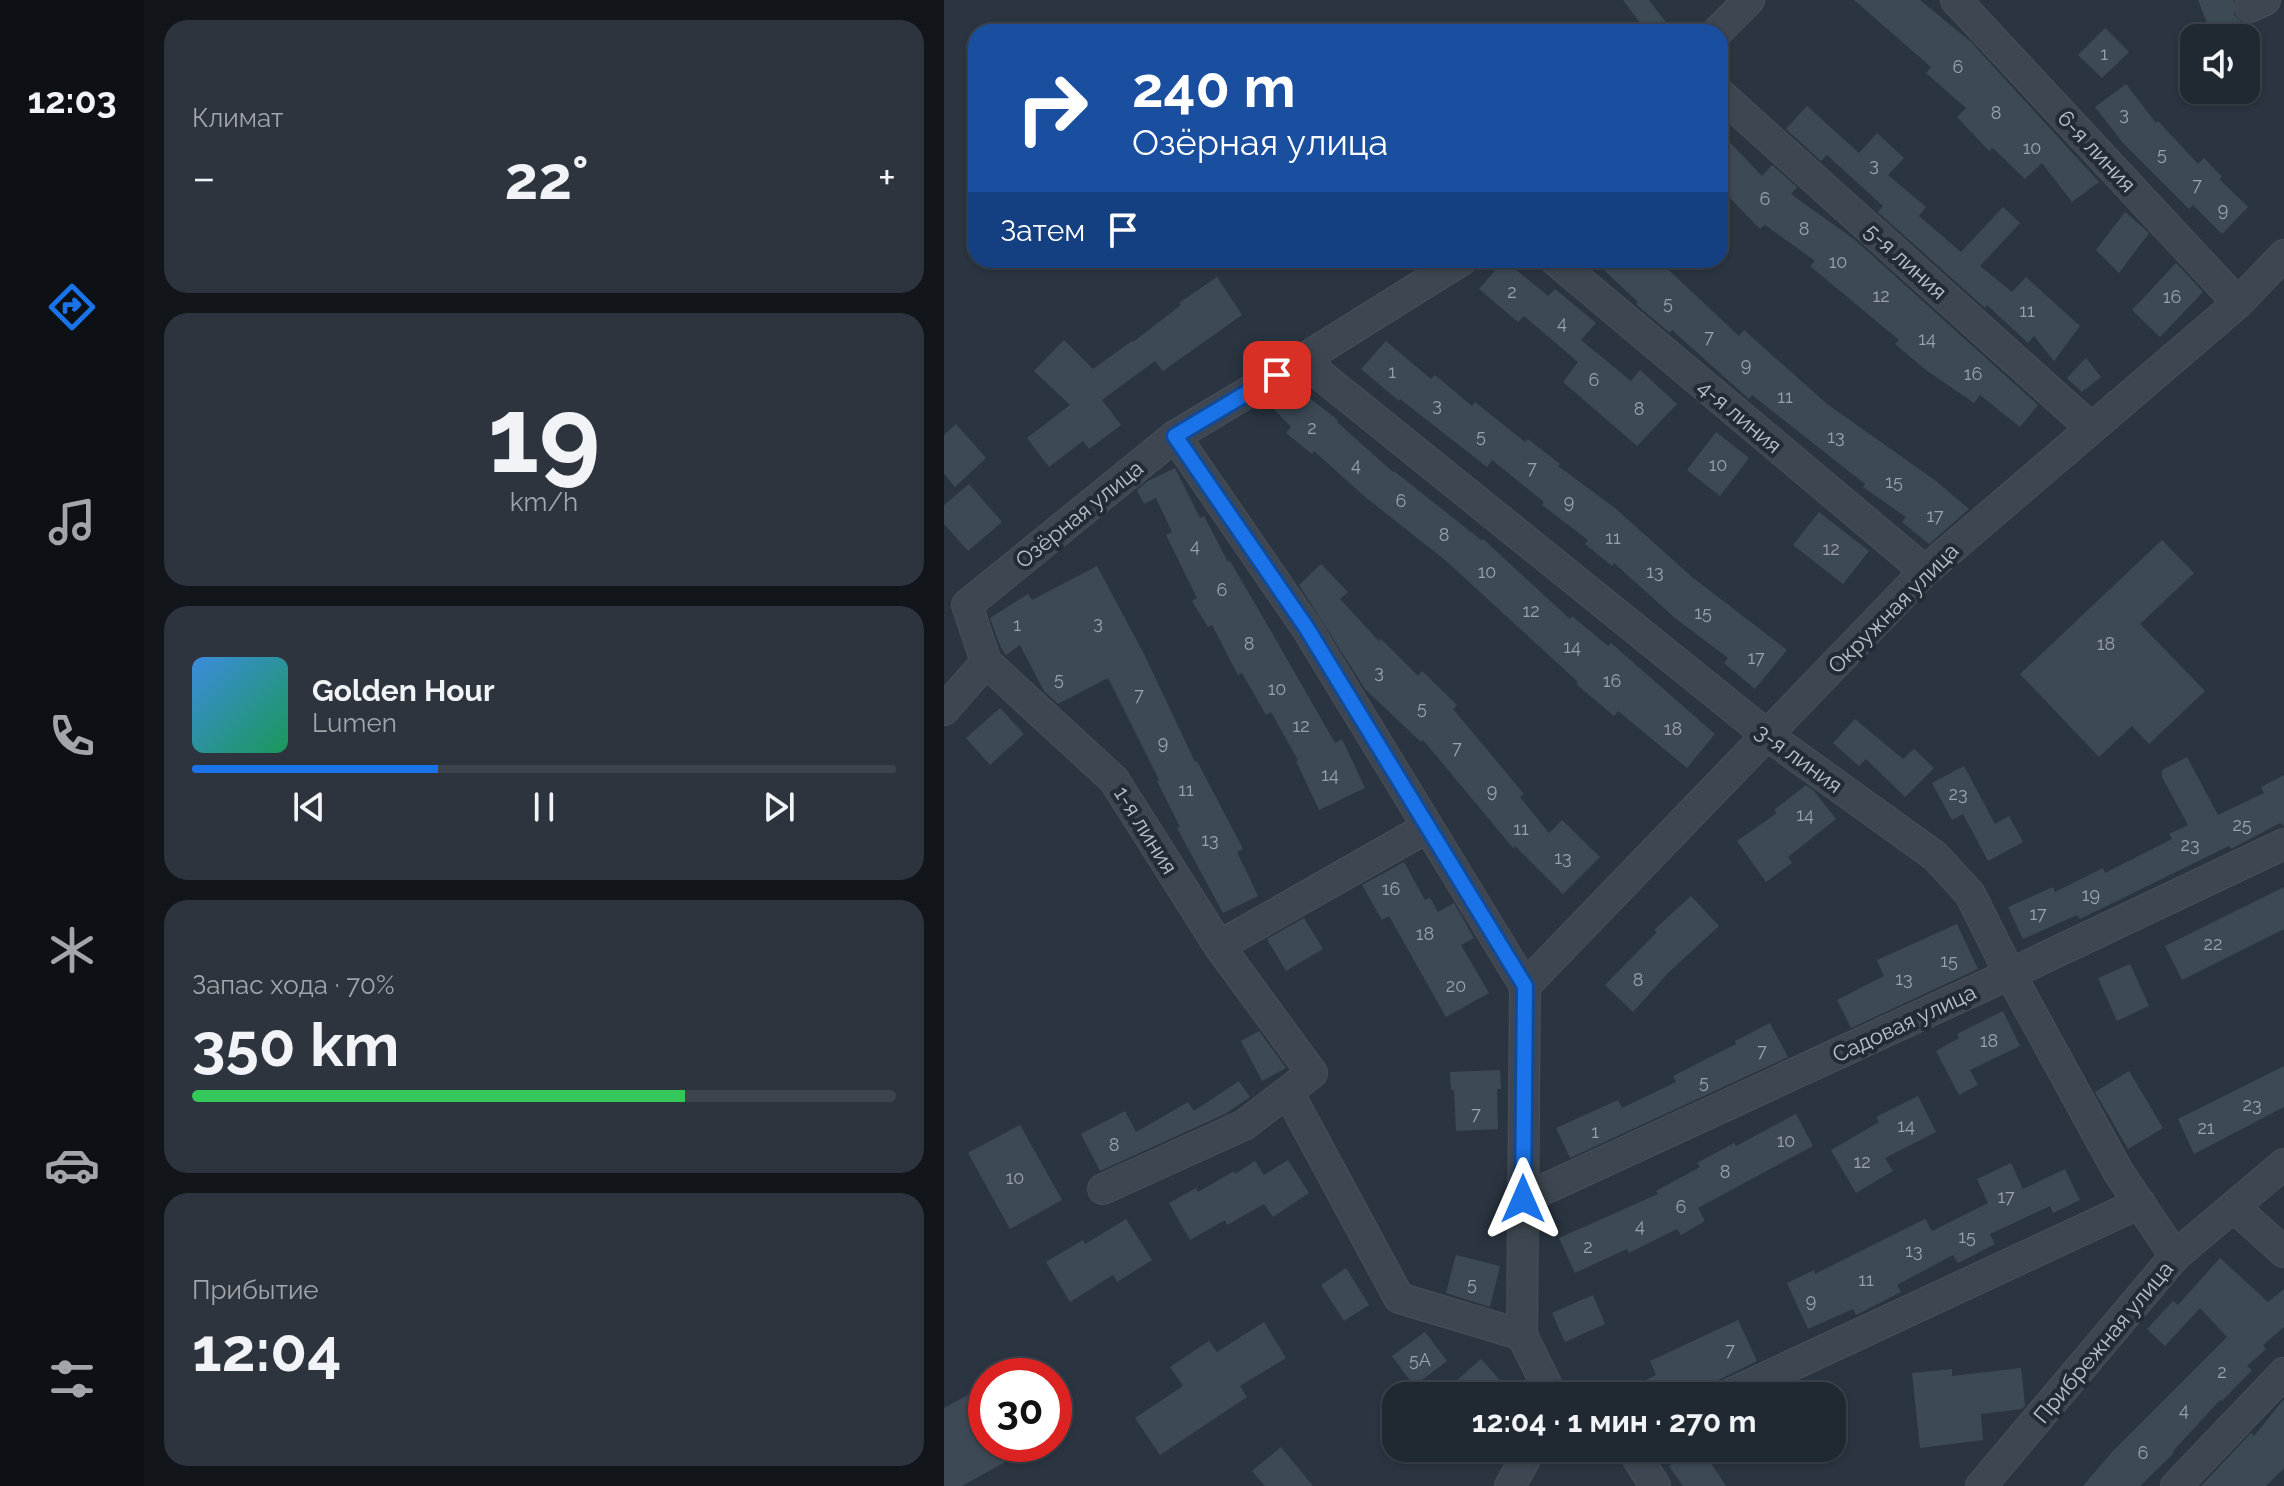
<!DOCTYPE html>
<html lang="ru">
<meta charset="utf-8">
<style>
body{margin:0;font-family:Raleway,sans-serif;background:#2d343d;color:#f1f3f6;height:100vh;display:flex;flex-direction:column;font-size:30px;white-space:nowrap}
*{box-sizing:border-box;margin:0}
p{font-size:26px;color:#a2a6ab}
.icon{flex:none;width:44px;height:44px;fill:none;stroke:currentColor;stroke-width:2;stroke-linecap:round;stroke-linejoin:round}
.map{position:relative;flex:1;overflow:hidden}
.sheet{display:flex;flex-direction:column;gap:20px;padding:20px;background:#12161b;width:800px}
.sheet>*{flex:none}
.guide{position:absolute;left:24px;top:24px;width:760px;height:244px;border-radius:24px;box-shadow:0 2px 6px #0004,0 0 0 2px #3d444d;background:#1a4fa0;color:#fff;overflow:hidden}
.fabs{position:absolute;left:1236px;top:24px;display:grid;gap:16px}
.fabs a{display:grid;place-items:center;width:80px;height:80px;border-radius:16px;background:#202831;box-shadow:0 2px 6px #0004,0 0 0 2px #3d444d;font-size:40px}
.speed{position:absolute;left:24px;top:1358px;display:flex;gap:16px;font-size:40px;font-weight:700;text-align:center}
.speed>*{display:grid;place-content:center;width:104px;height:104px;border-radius:50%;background:#202831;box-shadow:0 2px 6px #0004,0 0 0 2px #3d444d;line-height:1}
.speed .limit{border:12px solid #d22;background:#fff;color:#111}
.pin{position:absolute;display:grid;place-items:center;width:68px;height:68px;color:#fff;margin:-34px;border-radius:16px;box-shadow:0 4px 12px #0006}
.me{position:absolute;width:88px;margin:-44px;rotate:0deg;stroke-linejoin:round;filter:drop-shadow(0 0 6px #0008)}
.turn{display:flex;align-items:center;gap:28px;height:168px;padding:0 32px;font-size:36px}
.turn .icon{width:104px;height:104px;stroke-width:2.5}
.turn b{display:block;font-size:56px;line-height:68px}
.then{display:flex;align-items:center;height:76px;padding:0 32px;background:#0003;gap:16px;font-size:30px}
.big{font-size:60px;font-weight:700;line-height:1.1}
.sheet .tile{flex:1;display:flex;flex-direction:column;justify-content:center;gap:12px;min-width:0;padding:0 28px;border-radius:24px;background:#2d343d}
.sheet .dial{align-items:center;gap:0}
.dial b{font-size:104px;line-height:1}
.song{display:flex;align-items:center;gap:24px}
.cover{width:96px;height:96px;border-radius:12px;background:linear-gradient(135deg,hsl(210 70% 55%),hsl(150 70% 35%))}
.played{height:8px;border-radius:4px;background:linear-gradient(90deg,#1a73e8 35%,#3d444d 35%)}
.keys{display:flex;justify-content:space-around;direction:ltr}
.heat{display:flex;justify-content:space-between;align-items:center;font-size:44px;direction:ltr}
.charge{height:12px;border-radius:6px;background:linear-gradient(90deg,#34c759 70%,#3d444d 0)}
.trip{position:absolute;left:438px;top:1382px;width:464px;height:80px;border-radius:24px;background:#202831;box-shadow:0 2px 6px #0004,0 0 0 2px #3d444d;font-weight:700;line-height:80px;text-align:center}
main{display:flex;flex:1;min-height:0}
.tab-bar{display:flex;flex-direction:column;width:144px;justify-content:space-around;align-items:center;background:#0d1014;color:#a2a6ab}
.tab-bar .icon{width:56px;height:56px}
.tab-bar .selected{color:#1a73e8}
.tab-bar b{font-size:36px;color:#f1f3f6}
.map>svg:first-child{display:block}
</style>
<main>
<nav class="tab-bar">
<b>12:03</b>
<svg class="icon selected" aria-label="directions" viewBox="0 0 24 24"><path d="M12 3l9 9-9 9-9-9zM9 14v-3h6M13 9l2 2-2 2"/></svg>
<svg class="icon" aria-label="music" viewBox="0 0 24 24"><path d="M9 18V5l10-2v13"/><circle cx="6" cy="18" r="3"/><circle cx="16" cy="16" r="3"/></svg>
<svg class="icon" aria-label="phone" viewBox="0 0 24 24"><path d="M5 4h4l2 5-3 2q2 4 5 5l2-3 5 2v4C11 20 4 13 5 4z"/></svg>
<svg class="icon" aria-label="climate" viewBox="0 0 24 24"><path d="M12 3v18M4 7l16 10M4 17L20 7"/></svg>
<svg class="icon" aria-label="car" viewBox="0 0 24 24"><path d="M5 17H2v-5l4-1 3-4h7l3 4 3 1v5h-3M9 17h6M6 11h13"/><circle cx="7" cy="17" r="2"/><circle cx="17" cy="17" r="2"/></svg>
<svg class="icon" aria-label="filters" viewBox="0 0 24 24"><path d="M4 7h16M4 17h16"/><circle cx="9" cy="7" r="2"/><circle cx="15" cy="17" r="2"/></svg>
</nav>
<section class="sheet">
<div class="tile"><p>Климат</p>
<div class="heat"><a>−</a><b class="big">22°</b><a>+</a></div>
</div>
<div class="tile dial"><b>19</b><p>km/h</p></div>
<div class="tile">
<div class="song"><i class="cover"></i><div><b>Golden Hour</b><p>Lumen</p></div></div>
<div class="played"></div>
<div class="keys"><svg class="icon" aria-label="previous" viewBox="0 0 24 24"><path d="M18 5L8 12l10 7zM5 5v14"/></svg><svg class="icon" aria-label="pause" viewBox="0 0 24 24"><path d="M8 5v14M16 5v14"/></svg><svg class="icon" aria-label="next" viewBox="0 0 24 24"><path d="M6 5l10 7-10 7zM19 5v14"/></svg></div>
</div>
<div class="tile"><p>Запас хода · 70%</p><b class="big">350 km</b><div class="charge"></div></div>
<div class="tile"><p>Прибытие</p><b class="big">12:04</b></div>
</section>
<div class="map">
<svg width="1340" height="1486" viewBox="0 0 1340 1486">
<rect width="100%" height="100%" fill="#2a3541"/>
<g fill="#3d4a56">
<polygon points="679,0 705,0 729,32 703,32"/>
<polygon points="910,0 976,0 1027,42 1155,182 1128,202 1098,163 1081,179 1049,148 1045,151 1013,117 1022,108 982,73 987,67"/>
<polygon points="1254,0 1290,0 1290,15 1304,28 1278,38 1269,38"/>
<polygon points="1161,28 1185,52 1158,78 1134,55"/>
<polygon points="1182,84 1212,123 1214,121 1254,164 1260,158 1278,177 1275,179 1304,207 1278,234 1249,205 1245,209 1179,143 1151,107"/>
<polygon points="863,106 915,153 933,133 960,158 944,175 982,207 975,216 1017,252 1059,207 1076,223 1036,266 1068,292 1082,277 1136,326 1110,361 1090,336 1084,343 1043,305 1041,308 934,212 939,206 883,155 877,161 842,129"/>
<polygon points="776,132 818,176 828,165 853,187 847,194 911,240 1094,405 1076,427 1036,395 1030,403 982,370 951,344 955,340 866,266 871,261 821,225 816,229 776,188"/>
<polygon points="1181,212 1205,233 1175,273 1152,250"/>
<polygon points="560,260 604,296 611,289 652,323 637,340 687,381 696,370 733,404 693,446 619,382 634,362 580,316 574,322 535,289"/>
<polygon points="649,260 714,260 795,336 800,330 883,404 992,481 1025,509 985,544 958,522 962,517 919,487 921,484 808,395 805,399 728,330 726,333 692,304 694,302"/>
<polygon points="1232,263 1259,292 1216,337 1188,310"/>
<polygon points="273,277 298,315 219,371 211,361 158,400 177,425 145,449 139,441 105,467 83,438 126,405 90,371 120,340 149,369 188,341 189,342 237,305 235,303"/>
<polygon points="442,341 487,379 491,375 528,406 531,402 581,442 584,439 616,464 614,466 671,508 748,577 843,650 811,689 780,663 784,658 731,618 670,563 668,566 641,544 644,540 598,505 600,502 548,460 543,467 456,399 455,401 417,369"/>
<polygon points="1142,358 1157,377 1138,392 1123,378"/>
<polygon points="356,382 364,388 359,393 394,420 393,422 449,472 450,471 537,540 539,539 626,619 628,616 664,646 667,643 771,734 743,768 674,711 670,716 632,684 634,682 501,560 420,496 370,451 368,454 342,433 347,427 323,402"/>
<polygon points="12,424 42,458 11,487 0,474 0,435"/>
<polygon points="772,432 805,458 776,496 743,470"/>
<polygon points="231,468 256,518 260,516 284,562 286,561 320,619 391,743 398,739 421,788 375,810 352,761 354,760 327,712 322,715 298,673 294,675 268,625 264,627 248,601 253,598 222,535 228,532 212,498 200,504 193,490 204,481"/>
<polygon points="25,484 58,522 24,551 0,524 0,505"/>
<polygon points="875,512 925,551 899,584 849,545"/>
<polygon points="1218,540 1250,573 1196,624 1261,691 1205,744 1188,726 1155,757 1076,674"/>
<polygon points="377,564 404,592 396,599 435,641 437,639 474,676 478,671 513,705 509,709 580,794 576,797 605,833 618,820 656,857 619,894 571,846 569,848 479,740 477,742 421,689 355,585"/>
<polygon points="153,566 200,654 251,762 253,761 299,849 293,852 314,896 279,913 233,828 236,827 213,781 215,780 164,678 114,704 100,691 76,645 62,655 56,646 46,618 84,594 88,600"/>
<polygon points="56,708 80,734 46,765 22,738"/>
<polygon points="911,719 959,759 970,749 990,768 961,797 922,759 915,766 889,743"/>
<polygon points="1243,757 1274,815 1320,793 1317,787 1340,775 1340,826 1336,823 1287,849 1285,846 1136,919 1133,915 1079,939 1064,907 1109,887 1111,892 1159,868 1161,873 1228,839 1225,834 1244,825 1218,777 1218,770"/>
<polygon points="1020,766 1051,824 1065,816 1079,842 1044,861 1019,814 1008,820 988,783"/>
<polygon points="862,785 870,791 892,819 844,857 848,863 822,882 793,841 833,813 830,810"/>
<polygon points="460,862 481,900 486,898 494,912 510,903 530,938 517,945 545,993 502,1017 445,916 438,920 418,885"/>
<polygon points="1340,887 1340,929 1238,980 1221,946"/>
<polygon points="747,896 775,926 725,972 689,1012 661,985 713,932 710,930"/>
<polygon points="360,918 379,949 342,971 323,939"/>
<polygon points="1013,924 1034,969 907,1028 893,1000 940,976 933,960"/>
<polygon points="1186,964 1205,1006 1173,1021 1154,978"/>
<polygon points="1059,1011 1076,1046 1026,1070 1034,1085 1015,1095 992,1051 1015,1038 1013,1034"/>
<polygon points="826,1023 844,1057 626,1158 612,1128 674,1100 678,1108 732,1082 729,1076 792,1044 791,1041"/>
<polygon points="315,1031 342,1068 318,1081 297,1041"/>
<polygon points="1340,1066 1340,1107 1250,1154 1234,1119"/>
<polygon points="556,1070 557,1089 553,1089 554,1129 512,1131 510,1090 507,1090 506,1072"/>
<polygon points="1185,1071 1219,1128 1184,1149 1151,1092"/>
<polygon points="295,1081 306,1097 281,1114 156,1171 137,1134 181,1111 192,1132 244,1102 250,1111"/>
<polygon points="974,1096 992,1132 941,1158 949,1171 912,1193 887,1150 935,1122 932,1117"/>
<polygon points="852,1114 869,1146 754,1208 761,1221 737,1235 733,1229 685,1253 683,1249 631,1273 615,1238 714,1194 712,1191 756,1167 753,1163 790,1143 792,1146"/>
<polygon points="76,1125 118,1200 66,1229 24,1153"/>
<polygon points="344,1160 365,1193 329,1217 320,1204 283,1225 281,1220 246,1240 225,1203 252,1188 254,1192 290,1171 291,1174 311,1161 320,1175"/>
<polygon points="1067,1163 1079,1189 1121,1169 1136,1200 1109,1213 1106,1206 1046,1234 1051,1244 1014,1263 1009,1255 953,1285 957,1292 912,1315 909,1309 864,1329 843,1283 870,1270 871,1274 981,1219 988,1231 1044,1203 1033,1179"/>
<polygon points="182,1219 208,1260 173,1282 169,1275 126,1302 102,1262 139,1240 141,1244"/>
<polygon points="512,1255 556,1266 546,1307 502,1293"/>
<polygon points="1276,1258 1324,1302 1340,1289 1340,1327 1319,1345 1322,1349 1303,1366 1308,1370 1278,1401 1276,1400 1229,1451 1230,1453 1196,1486 1139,1486 1168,1452 1283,1337 1256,1308 1221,1346 1203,1329 1229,1301 1234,1305"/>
<polygon points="402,1268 425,1305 400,1321 377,1285"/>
<polygon points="649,1295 661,1324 621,1342 608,1313"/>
<polygon points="794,1320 813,1361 742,1396 669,1396 712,1375 706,1361"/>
<polygon points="320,1322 342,1358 296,1386 303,1397 216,1455 191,1418 239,1386 226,1367 265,1341 273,1352"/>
<polygon points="481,1332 503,1361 470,1386 448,1356"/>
<polygon points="537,1359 570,1396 523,1396 511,1382"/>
<polygon points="1077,1368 1081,1406 1078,1409 1037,1414 1039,1440 976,1448 968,1373 1008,1369 1008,1376"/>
<polygon points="42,1385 42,1444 94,1444 18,1486 0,1486 0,1408"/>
<polygon points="1340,1399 1340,1468 1322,1486 1257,1486 1307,1433 1310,1436"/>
<polygon points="337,1447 369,1486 321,1486 308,1471"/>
<polygon points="751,1448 757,1448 782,1486 739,1486 725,1466"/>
</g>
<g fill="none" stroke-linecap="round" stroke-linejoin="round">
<g stroke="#48505a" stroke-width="32">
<g id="minor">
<polyline points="1012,0 1294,303"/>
<polyline points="1306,7 1321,0"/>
<polyline points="773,32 805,0"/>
<polyline points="776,94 1147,428"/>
<polyline points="611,260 981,571"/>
<polyline points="358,360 823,735 991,856 1026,894 1066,974 1175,1173 1231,1256"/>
<polyline points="231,436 362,627 581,986 578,1335 608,1396"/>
<polyline points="42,662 170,780 275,946 368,1073 300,1125 159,1189"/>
<polyline points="0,710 42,662 23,605 231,436 358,360 518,260"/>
<polyline points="275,946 484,827"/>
<polyline points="581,986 981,571 1294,303 1340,255"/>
<polyline points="344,1092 455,1298 578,1335"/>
<polyline points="579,1199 1066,974 1340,844"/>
<polyline points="1290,1207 1340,1252"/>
<polyline points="782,1396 1196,1203"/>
<polyline points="696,1448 690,1452 711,1486"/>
<polyline points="566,1486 587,1448"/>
<polyline points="1037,1486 1231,1256 1340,1164"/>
<polyline points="1232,1486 1340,1373"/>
</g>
</g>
<use href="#minor" stroke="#3e4751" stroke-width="30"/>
</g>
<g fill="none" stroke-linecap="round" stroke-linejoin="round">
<g stroke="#114b97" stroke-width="20">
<polyline id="route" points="333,375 231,436 362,627 581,986 579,1199"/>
</g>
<use href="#route" stroke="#1a73e8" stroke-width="14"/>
</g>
<g text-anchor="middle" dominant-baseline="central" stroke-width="8" stroke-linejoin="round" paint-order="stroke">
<g font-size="18" fill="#9aa2ac">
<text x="1160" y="53">1</text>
<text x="1014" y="66">6</text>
<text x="1052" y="112">8</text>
<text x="1180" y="113">3</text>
<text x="1088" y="147">10</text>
<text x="1218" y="153">5</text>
<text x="930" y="164">3</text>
<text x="1253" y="184">7</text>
<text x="821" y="198">6</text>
<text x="1279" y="209">9</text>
<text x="860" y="228">8</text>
<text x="894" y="261">10</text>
<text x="568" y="291">2</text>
<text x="937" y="295">12</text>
<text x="1228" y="296">16</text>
<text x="724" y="302">5</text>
<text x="1083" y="310">11</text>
<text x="618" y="322">4</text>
<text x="765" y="336">7</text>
<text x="983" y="338">14</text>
<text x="802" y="364">9</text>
<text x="448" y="371">1</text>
<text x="1029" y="373">16</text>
<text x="650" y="379">6</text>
<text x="841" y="396">11</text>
<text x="493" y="404">3</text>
<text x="695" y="408">8</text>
<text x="368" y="427">2</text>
<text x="537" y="435">5</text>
<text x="892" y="436">13</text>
<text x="412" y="464">4</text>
<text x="774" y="464">10</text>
<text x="588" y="467">7</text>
<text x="950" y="481">15</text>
<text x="457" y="500">6</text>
<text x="625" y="501">9</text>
<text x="991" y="515">17</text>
<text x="500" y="534">8</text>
<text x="669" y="537">11</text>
<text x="251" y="545">4</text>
<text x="887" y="548">12</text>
<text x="543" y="571">10</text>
<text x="711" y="571">13</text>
<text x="278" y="589">6</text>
<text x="587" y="610">12</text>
<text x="759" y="612">15</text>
<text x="154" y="622">3</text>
<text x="73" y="624">1</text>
<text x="305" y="643">8</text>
<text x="1162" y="643">18</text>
<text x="628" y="646">14</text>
<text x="812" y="657">17</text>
<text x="435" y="671">3</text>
<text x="115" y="678">5</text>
<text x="668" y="680">16</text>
<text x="333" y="688">10</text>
<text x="195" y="694">7</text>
<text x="478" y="707">5</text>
<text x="357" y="725">12</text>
<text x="729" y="728">18</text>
<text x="219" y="742">9</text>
<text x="513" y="747">7</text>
<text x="386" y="774">14</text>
<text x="242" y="789">11</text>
<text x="548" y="790">9</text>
<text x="1014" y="793">23</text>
<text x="861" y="814">14</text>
<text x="1298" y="824">25</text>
<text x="577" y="828">11</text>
<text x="266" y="839">13</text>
<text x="1246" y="844">23</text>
<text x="619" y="857">13</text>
<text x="447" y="888">16</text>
<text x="1147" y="894">19</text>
<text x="1094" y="913">17</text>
<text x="481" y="933">18</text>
<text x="1269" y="943">22</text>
<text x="1005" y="960">15</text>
<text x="960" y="978">13</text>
<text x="694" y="979">8</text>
<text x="512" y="985">20</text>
<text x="1045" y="1040">18</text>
<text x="818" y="1050">7</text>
<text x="760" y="1081">5</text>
<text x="1308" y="1104">23</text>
<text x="532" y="1113">7</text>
<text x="962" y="1125">14</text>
<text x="1262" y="1127">21</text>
<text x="651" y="1131">1</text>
<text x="842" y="1140">10</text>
<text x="170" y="1144">8</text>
<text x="918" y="1161">12</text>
<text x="781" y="1171">8</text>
<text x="71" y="1177">10</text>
<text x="1062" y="1196">17</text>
<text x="737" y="1206">6</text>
<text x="696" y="1225">4</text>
<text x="1023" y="1236">15</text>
<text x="644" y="1246">2</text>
<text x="970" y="1250">13</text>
<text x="922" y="1279">11</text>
<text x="528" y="1283">5</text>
<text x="867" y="1300">9</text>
<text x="786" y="1349">7</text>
<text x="476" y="1359">5А</text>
<text x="1278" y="1371">2</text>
<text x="1240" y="1409">4</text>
<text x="1199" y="1452">6</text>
</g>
<g font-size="22" fill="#bbc2cb" stroke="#232c36">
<text transform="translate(1153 151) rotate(47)">6-я линия</text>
<text transform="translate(962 261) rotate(42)">5-я линия</text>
<text transform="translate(796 416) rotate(40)">4-я линия</text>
<text transform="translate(135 514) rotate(-39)">Озёрная улица</text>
<text transform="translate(949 608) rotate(-45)">Окружная улица</text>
<text transform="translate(855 758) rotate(36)">3-я линия</text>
<text transform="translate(202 830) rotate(58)">1-я линия</text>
<text transform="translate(960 1023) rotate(-25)">Садовая улица</text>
<text transform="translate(1159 1342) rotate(-50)">Прибрежная улица</text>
</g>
</g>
</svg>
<div class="fabs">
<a><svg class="icon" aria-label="sound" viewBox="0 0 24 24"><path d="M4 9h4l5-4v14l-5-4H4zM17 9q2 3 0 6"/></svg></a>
</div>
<div class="speed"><div class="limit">30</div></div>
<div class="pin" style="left:333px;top:375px;background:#d93025"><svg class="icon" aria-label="arrive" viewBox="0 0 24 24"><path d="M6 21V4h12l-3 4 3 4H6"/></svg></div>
<svg class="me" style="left:579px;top:1199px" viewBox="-20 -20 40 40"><path d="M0-17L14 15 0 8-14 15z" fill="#1a73e8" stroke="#fff" stroke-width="4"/></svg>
<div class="trip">12:04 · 1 мин · 270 m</div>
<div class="guide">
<div class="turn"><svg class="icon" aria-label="right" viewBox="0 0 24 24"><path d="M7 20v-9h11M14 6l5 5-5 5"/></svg><div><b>240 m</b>Озёрная улица</div></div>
<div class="then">Затем<svg class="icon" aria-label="arrive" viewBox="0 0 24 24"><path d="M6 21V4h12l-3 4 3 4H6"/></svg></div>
</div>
</div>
</main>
